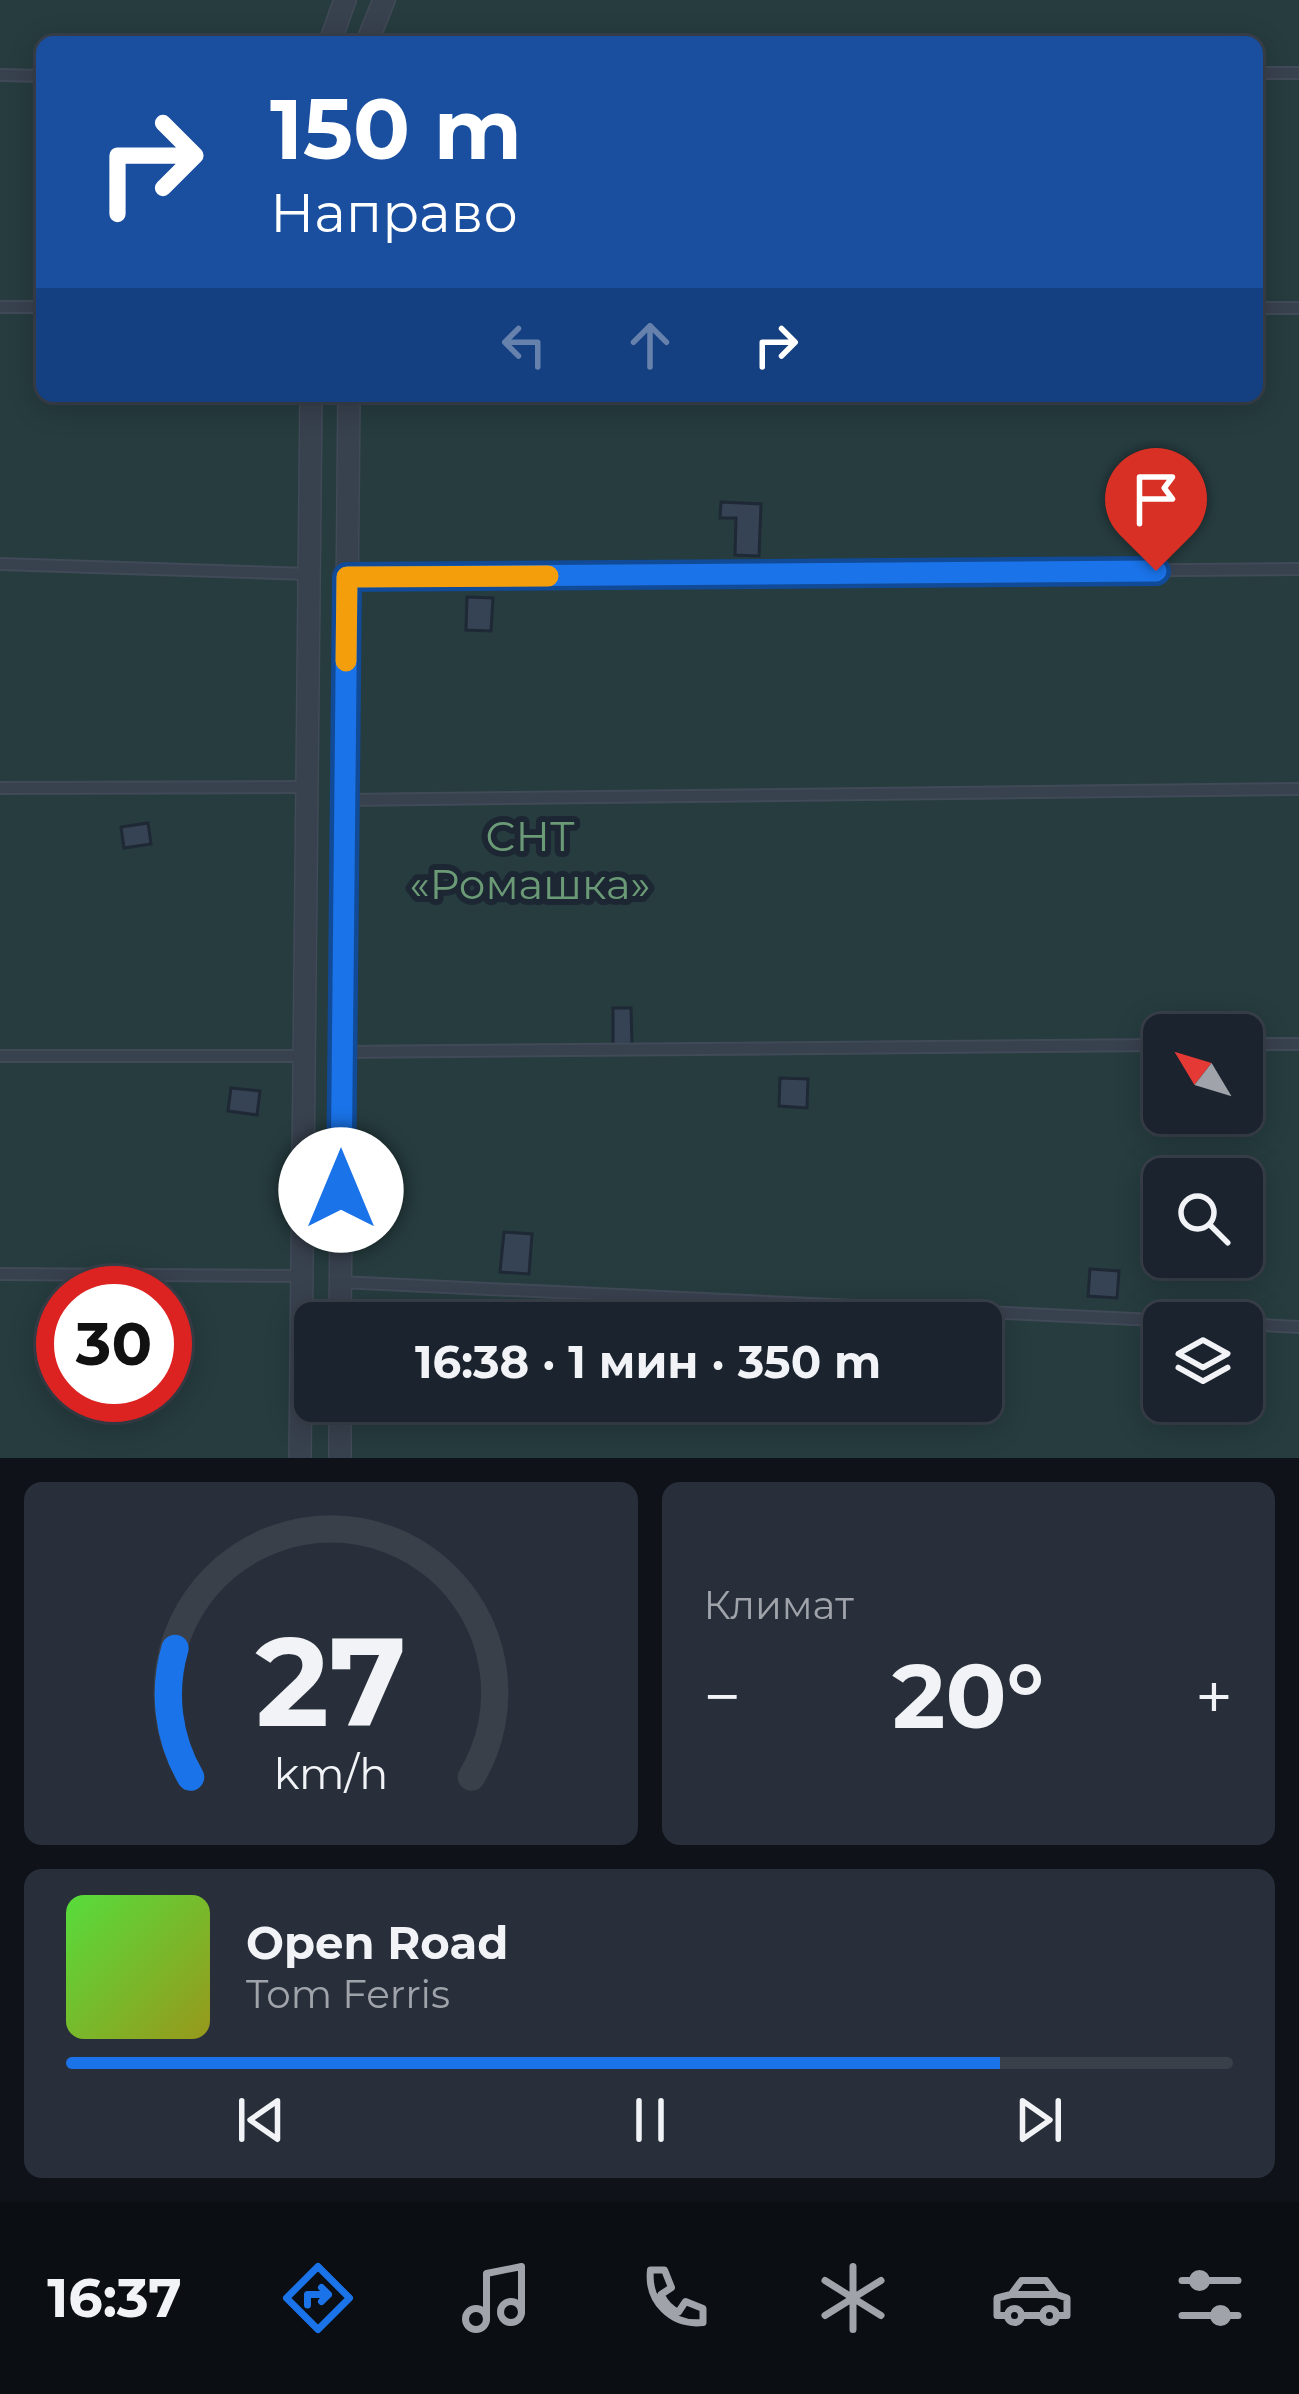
<!DOCTYPE html>
<html lang="ru">
<meta charset="utf-8">
<style>
body{margin:0;font-family:Montserrat,sans-serif;background:#282f3a;color:#f1f3f6;height:100vh;display:flex;flex-direction:column;font-size:45px;white-space:nowrap}
*{box-sizing:border-box;margin:0}
p{font-size:39px;color:#a0a4aa}
.icon{flex:none;width:66px;height:66px;fill:none;stroke:currentColor;stroke-width:2;stroke-linecap:round;stroke-linejoin:round}
.map{position:relative;height:1458px;overflow:hidden}
.drawer{display:flex;flex-direction:column;gap:24px;padding:24px;background:#0f1319;flex:1}
.drawer>*{flex:none}
.hud{position:absolute;left:36px;top:36px;width:1227px;height:366px;border-radius:18px;box-shadow:0 6px 30px #0003,0 0 0 3px #39404a;background:#1a4fa0;color:#fff;overflow:hidden}
.needle{width:78px;rotate:308deg}
.fabs{position:absolute;left:1143px;top:1014px;display:grid;gap:24px}
.fabs a{display:grid;place-items:center;width:120px;height:120px;border-radius:18px;background:#1b232e;box-shadow:0 6px 30px #0003,0 0 0 3px #39404a;font-size:60px}
.speed{position:absolute;left:36px;top:1266px;display:flex;gap:24px;font-size:60px;font-weight:700;text-align:center}
.speed>*{display:grid;place-content:center;width:156px;height:156px;border-radius:50%;background:#1b232e;box-shadow:0 6px 30px #0003,0 0 0 3px #39404a;line-height:1}
.speed .limit{border:18px solid #d22;background:#fff;color:#111}
.pin{position:absolute;display:grid;place-items:center;width:102px;height:102px;color:#fff;margin:-123px -51px;border-radius:50% 50% 50% 0;rotate:-45deg;box-shadow:0 0 12px #0007}
.pin .icon{rotate:45deg}
.me{position:absolute;width:132px;margin:-66px;rotate:0deg;stroke-linejoin:round;filter:drop-shadow(0 0 9px #0008)}
.turn{display:flex;align-items:center;gap:42px;height:252px;padding:0 36px;font-size:54px}
.turn .icon{width:156px;height:156px;stroke-width:2.5}
.turn b{display:block;font-size:84px;line-height:102px}
.lanes{display:flex;align-items:center;height:114px;padding:0 36px;background:#0003;justify-content:center;gap:60px;direction:ltr}
.lanes .off{opacity:.35}
.big{font-size:90px;font-weight:700;line-height:1.1}
.drawer .card{flex:1;display:flex;flex-direction:column;justify-content:center;gap:18px;min-width:0;padding:0 42px;border-radius:18px;background:#282f3a}
.drawer .dial{align-items:center;gap:0}
.dial svg{height:312px;overflow:visible;fill:none;stroke:#39404a;stroke-width:7;stroke-linecap:round;text-anchor:middle}
.dial text{fill:#f1f3f6;stroke:none}
.song{display:flex;align-items:center;gap:36px}
.cover{width:144px;height:144px;border-radius:18px;background:linear-gradient(135deg,hsl(110 70% 55%),hsl(60 70% 35%))}
.played{height:12px;border-radius:6px;background:linear-gradient(90deg,#1a73e8 80%,#39404a 80%)}
.keys{display:flex;justify-content:space-around;direction:ltr}
.heat{display:flex;justify-content:space-between;align-items:center;font-size:66px;direction:ltr}
.drawer .tiles{flex:1;display:grid;gap:24px;grid-template-columns:1fr 1fr}
.card:last-child{grid-column:span 2}
.trip{position:absolute;left:294px;top:1302px;width:708px;height:120px;border-radius:18px;background:#1b232e;box-shadow:0 6px 30px #0003,0 0 0 3px #39404a;font-weight:700;line-height:120px;text-align:center}
.menu{display:flex;height:192px;justify-content:space-around;align-items:center;background:#0b0e12;color:#a0a4aa}
.menu .icon{width:84px;height:84px}
.menu .selected{color:#1a73e8}
.menu b{font-size:54px;color:#f1f3f6}
.map>svg:first-child{display:block}
</style>
<div class="map">
<svg width="1299" height="1458" viewBox="0 0 1299 1458">
<rect width="100%" height="100%" fill="#242f3e"/>
<path fill="#263c3f" fill-rule="evenodd" d="M0 0H1299V1458H0ZM42 42H1257V396H42ZM1164 1035H1242V1113H1164ZM1164 1179H1242V1257H1164ZM63 1293H165V1395H63ZM315 1323H981V1401H315ZM1164 1323H1242V1401H1164Z"/>
<g fill="#364354" stroke="#1f2835" stroke-width="3">
<polygon points="721,502 761,504 759,556 735,555 736,518 720,518"/>
<polygon points="467,597 493,598 491,631 466,630"/>
<polygon points="148,823 151,844 124,848 121,827"/>
<polygon points="613,1008 631,1008 632,1044 613,1045"/>
<polygon points="780,1078 808,1079 807,1108 779,1106"/>
<polygon points="231,1088 260,1091 257,1115 228,1111"/>
<polygon points="504,1232 532,1234 529,1274 500,1272"/>
<polygon points="1090,1269 1119,1271 1117,1298 1088,1296"/>
</g>
<g fill="none" stroke-linecap="round" stroke-linejoin="round">
<g stroke="#414a57" stroke-width="14">
<g id="lane">
<polyline points="1257,73 1299,73"/>
<polyline points="0,75 42,76"/>
<polyline points="0,307 42,307"/>
<polyline points="1257,308 1299,308"/>
<polyline points="0,564 309,574"/>
<polyline points="347,577 1299,569"/>
<polyline points="0,788 307,787"/>
<polyline points="344,800 1299,789"/>
<polyline points="1242,1044 1299,1044"/>
<polyline points="341,1052 1164,1045"/>
<polyline points="0,1056 303,1056"/>
<polyline points="0,1274 301,1276"/>
<polyline points="340,1282 1220,1323"/>
<polyline points="1242,1324 1299,1327"/>
</g>
</g>
<g stroke="#414a57" stroke-width="24">
<g id="street">
<polyline points="330,42 345,0"/>
<polyline points="367,42 384,0"/>
<polyline points="340,1323 349,396"/>
<polyline points="300,1458 311,396"/>
<polyline points="340,1458 340,1401"/>
</g>
</g>
<use href="#lane" stroke="#38414e" stroke-width="10"/>
<use href="#street" stroke="#38414e" stroke-width="21"/>
</g>
<g fill="none" stroke-linecap="round" stroke-linejoin="round">
<g stroke="#114b97" stroke-width="30">
<polyline id="route" points="341,1190 347,577 1156,571"/>
</g>
<use href="#route" stroke="#1a73e8" stroke-width="21"/>
<polyline stroke="#f59e0b" stroke-width="21" points="346,661 347,577 548,576"/>
</g>
<g text-anchor="middle" dominant-baseline="central" stroke-width="12" stroke-linejoin="round" paint-order="stroke">
<g font-size="42" fill="#6b9a76" stroke="#1d2633">
<text x="530" y="836">СНТ<tspan x="530" dy="48">«Ромашка»</tspan></text>
</g>
</g>
</svg>
<div class="fabs">
<a><svg class="needle" viewBox="-14 -14 28 28"><path d="M0-13l5 13h-10z" fill="#e53935"/><path d="M0 13l5-13h-10z" fill="#a0a4aa"/></svg></a>
<a><svg class="icon" aria-label="search" viewBox="0 0 24 24"><circle cx="10" cy="10" r="6"/><path d="M15 15l6 6"/></svg></a>
<a><svg class="icon" aria-label="layers" viewBox="0 0 24 24"><path d="M12 4l9 5-9 5-9-5zM3 14l9 5 9-5"/></svg></a>
</div>
<div class="speed"><div class="limit">30</div></div>
<div class="pin" style="left:1156px;top:571px;background:#d93025"><svg class="icon" aria-label="arrive" viewBox="0 0 24 24"><path d="M6 21V4h12l-3 4 3 4H6"/></svg></div>
<svg class="me" style="left:341px;top:1190px" viewBox="-20 -20 40 40"><circle r="19" fill="#fff"/><path d="M0-13L10 11 0 6-10 11z" fill="#1a73e8"/></svg>
<div class="trip">16:38 · 1 мин · 350 m</div>
<div class="hud">
<div class="turn"><svg class="icon" aria-label="right" viewBox="0 0 24 24"><path d="M7 20v-9h11M14 6l5 5-5 5"/></svg><div><b>150 m</b>Направо</div></div>
<div class="lanes"><svg class="icon off" aria-label="left" viewBox="0 0 24 24"><path d="M17 20v-9H6M10 6l-5 5 5 5"/></svg><svg class="icon off" aria-label="ahead" viewBox="0 0 24 24"><path d="M12 20V5M6 11l6-6 6 6"/></svg><svg class="icon" aria-label="right" viewBox="0 0 24 24"><path d="M7 20v-9h11M14 6l5 5-5 5"/></svg></div>
</div>
</div>
<section class="drawer">
<div class="tiles">
<div class="card dial"><svg viewBox="0 0 100 80">
<path d="M14 69A42 42 0 1 1 86 69"/>
<path d="M14 69A42 42 0 0 1 10 36" stroke="#1a73e8"/>
<text x="50" y="56" font-size="32" font-weight="700">27</text>
<text x="50" y="72" font-size="11">km/h</text>
</svg></div>
<div class="card"><p>Климат</p>
<div class="heat"><a>−</a><b class="big">20°</b><a>+</a></div>
</div>
<div class="card">
<div class="song"><i class="cover"></i><div><b>Open Road</b><p>Tom Ferris</p></div></div>
<div class="played"></div>
<div class="keys"><svg class="icon" aria-label="previous" viewBox="0 0 24 24"><path d="M18 5L8 12l10 7zM5 5v14"/></svg><svg class="icon" aria-label="pause" viewBox="0 0 24 24"><path d="M8 5v14M16 5v14"/></svg><svg class="icon" aria-label="next" viewBox="0 0 24 24"><path d="M6 5l10 7-10 7zM19 5v14"/></svg></div>
</div>
</div>
</section>
<nav class="menu">
<b>16:37</b>
<svg class="icon selected" aria-label="directions" viewBox="0 0 24 24"><path d="M12 3l9 9-9 9-9-9zM9 14v-3h6M13 9l2 2-2 2"/></svg>
<svg class="icon" aria-label="music" viewBox="0 0 24 24"><path d="M9 18V5l10-2v13"/><circle cx="6" cy="18" r="3"/><circle cx="16" cy="16" r="3"/></svg>
<svg class="icon" aria-label="phone" viewBox="0 0 24 24"><path d="M5 4h4l2 5-3 2q2 4 5 5l2-3 5 2v4C11 20 4 13 5 4z"/></svg>
<svg class="icon" aria-label="climate" viewBox="0 0 24 24"><path d="M12 3v18M4 7l16 10M4 17L20 7"/></svg>
<svg class="icon" aria-label="car" viewBox="0 0 24 24"><path d="M5 17H2v-5l4-1 3-4h7l3 4 3 1v5h-3M9 17h6M6 11h13"/><circle cx="7" cy="17" r="2"/><circle cx="17" cy="17" r="2"/></svg>
<svg class="icon" aria-label="filters" viewBox="0 0 24 24"><path d="M4 7h16M4 17h16"/><circle cx="9" cy="7" r="2"/><circle cx="15" cy="17" r="2"/></svg>
</nav>
